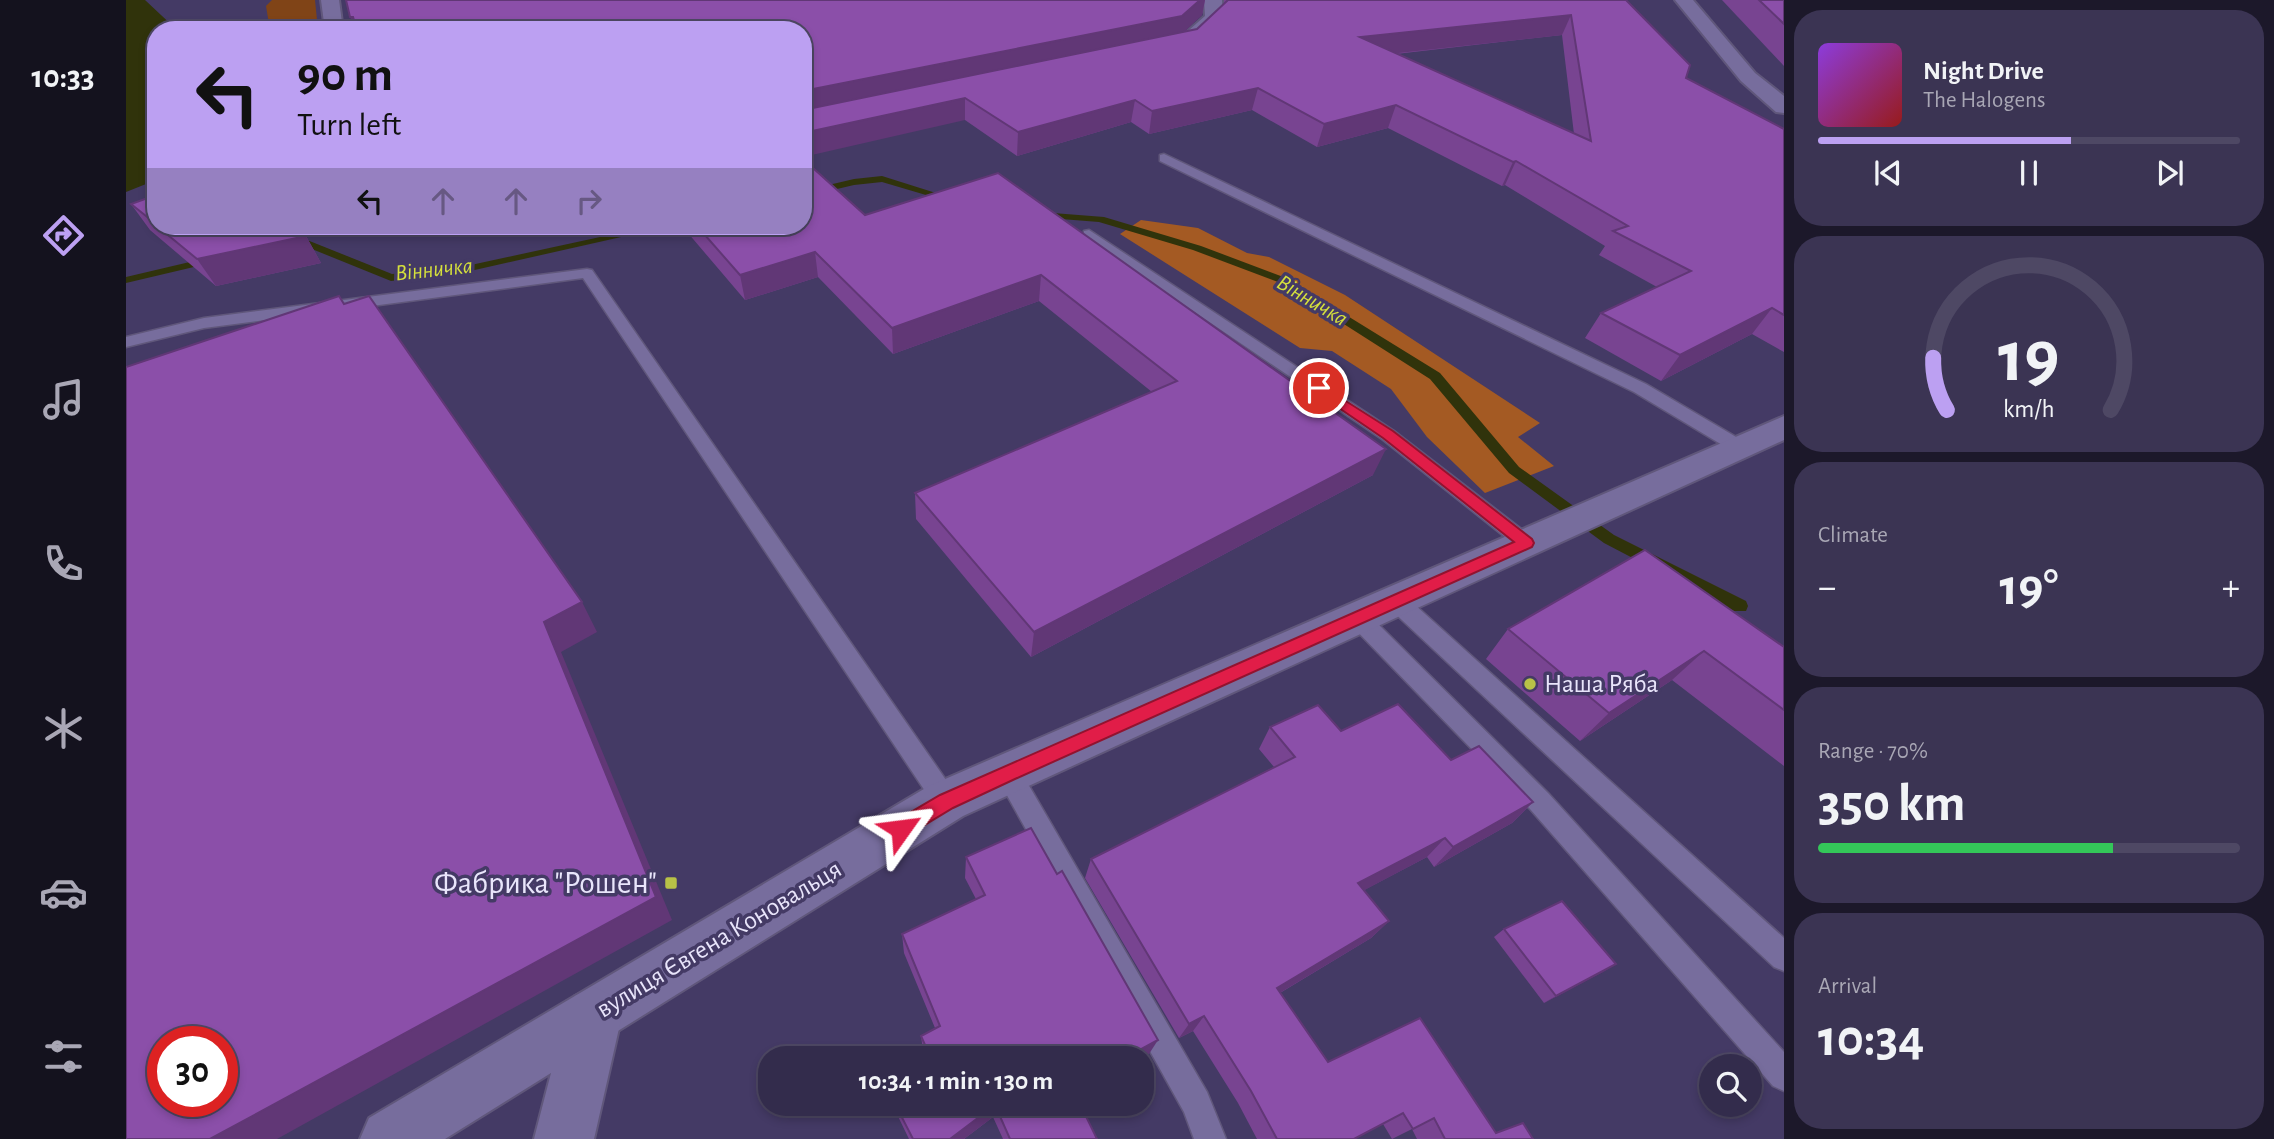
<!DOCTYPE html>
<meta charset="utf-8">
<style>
body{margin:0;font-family:"Alegreya Sans",sans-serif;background:#3b3453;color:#f1f3f6;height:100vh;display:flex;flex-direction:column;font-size:26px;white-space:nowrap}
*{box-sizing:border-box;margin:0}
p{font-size:23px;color:#a9a7b5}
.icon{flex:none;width:38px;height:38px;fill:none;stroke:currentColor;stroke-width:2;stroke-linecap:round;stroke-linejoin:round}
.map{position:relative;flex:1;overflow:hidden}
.drawer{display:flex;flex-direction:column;gap:10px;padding:10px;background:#1c182a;width:490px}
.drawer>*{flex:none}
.hud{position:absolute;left:21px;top:21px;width:665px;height:214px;border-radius:28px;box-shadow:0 4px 10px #0003,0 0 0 2px #4e4864;background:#bca0f2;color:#111;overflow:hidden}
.controls{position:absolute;left:1573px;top:1054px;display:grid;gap:14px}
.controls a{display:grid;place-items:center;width:63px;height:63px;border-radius:50%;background:#332c4c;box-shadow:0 4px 10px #0003,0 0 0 2px #4e4864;font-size:35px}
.speed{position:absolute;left:21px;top:1026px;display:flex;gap:14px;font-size:35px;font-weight:700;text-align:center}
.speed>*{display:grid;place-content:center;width:91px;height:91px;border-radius:50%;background:#332c4c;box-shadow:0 4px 10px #0003,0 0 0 2px #4e4864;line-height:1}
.speed .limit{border:10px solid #d22;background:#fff;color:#111}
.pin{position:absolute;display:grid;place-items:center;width:60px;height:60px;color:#fff;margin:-30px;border:4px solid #fff;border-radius:50%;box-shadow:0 2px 7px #0007}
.me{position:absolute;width:77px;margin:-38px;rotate:59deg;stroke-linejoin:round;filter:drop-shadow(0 0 5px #0008)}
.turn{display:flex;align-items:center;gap:24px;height:147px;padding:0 35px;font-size:32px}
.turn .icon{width:91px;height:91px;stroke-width:2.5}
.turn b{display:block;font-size:49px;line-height:60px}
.lanes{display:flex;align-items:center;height:66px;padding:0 35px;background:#0003;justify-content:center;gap:35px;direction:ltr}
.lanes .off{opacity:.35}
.big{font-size:52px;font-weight:700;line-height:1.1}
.drawer .card{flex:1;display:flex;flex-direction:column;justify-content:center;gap:10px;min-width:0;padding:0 24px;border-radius:28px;background:#3b3453}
.drawer .dial{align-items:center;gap:0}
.dial svg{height:182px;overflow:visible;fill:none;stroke:#4e4864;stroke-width:7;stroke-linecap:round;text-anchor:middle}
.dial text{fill:#f1f3f6;stroke:none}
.song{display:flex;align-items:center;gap:21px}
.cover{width:84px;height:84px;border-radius:10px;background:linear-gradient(135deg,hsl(270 70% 55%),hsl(0 70% 35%))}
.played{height:7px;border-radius:4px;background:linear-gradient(90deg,#bca0f2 60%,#4e4864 60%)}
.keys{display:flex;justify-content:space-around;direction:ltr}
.heat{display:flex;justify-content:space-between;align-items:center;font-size:38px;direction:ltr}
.charge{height:10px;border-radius:5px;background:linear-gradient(90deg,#34c759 70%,#4e4864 0)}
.trip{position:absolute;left:632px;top:1046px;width:396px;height:70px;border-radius:28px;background:#332c4c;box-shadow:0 4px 10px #0003,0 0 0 2px #4e4864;font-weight:700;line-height:70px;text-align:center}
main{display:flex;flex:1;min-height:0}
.tab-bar{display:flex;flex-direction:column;width:126px;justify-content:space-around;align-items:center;background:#14121e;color:#a9a7b5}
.tab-bar .icon{width:49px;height:49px}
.tab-bar .current{color:#bca0f2}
.tab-bar b{font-size:32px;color:#f1f3f6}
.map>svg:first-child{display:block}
</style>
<main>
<nav class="tab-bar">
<b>10:33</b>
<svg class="icon current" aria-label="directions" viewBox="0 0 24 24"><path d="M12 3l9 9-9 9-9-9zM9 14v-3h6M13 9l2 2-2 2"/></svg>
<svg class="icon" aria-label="music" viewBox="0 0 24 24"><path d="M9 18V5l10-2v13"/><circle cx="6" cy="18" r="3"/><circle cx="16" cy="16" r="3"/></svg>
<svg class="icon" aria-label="phone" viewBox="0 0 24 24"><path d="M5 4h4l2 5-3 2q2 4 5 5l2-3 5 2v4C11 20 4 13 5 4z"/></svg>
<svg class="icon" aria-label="climate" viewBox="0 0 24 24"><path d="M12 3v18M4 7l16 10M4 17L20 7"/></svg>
<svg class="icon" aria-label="car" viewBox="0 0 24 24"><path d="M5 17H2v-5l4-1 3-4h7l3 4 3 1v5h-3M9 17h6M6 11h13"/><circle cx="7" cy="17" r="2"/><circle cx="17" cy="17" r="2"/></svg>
<svg class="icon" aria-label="filters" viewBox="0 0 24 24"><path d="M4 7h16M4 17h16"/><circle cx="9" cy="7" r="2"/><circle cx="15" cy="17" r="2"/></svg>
</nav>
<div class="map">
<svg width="1658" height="1139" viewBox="0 0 1658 1139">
<rect width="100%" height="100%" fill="#443a65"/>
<polygon fill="#804417" points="146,0 189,0 192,30 144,30 140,6"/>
<polygon fill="#a45a23" points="1015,220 1072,228 1121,253 1143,257 1219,295 1414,423 1392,437 1428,466 1359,493 1301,437 1265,389 1206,351 1174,348 994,234"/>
<polygon fill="#30330b" points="0,0 19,0 51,30 30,30 30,180 0,192"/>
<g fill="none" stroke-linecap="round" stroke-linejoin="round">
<g fill="#30330b" fill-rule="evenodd">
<polygon points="756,176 832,200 827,203 756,182 728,185 677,197 677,191 728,179"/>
<polygon points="914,212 978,217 1075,246 1160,278 1314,373 1393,467 1488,535 1620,601 1622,606 1620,611 1608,611 1478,543 1383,473 1304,379 1152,282 1067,250 973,222 910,217 910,213"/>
<polygon points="525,226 544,226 331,274 265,281 176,245 165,246 160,243 165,240 181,240 266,274 331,268"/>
<polygon points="85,257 91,260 89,262 0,283 0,277"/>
</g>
<g stroke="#60577b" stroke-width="3">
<g id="lane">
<polygon points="1038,154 1520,384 1622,444 1624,448 1622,452 1608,452 1508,392 1034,161 1034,155"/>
<polygon points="963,230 1268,431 1407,538 1410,543 1407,548 1400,551 1393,548 1256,439 958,237 958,231"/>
<polygon points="461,269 466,270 829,793 833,801 829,809 820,813 811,809 457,278 78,328 0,347 0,337 78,318"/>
<polygon points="1270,593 1278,595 1658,938 1658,971 1648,967 1262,607 1259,601 1262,595"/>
<polygon points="1232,609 1240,612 1422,793 1658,1052 1658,1091 1647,1086 1404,809 1224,624 1221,618 1224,612"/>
<polygon points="882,762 891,765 1081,1092 1100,1139 1068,1139 1058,1112 873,781 869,773 873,765"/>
</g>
</g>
<g stroke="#60577b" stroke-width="4">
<g id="street">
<polygon points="195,0 213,0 217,30 199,30"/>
<path d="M1078 0H1096L1097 17 1094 21C1079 35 1065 55 1042 49L1040 45 1042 41 1054 38 1079 16Z"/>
<polygon points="1658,416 1658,440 837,816 487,1034 468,1043 449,1034 440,1015 449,996 803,786"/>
</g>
</g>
<g stroke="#60577b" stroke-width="4">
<g id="secondary">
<polygon points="1549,0 1567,0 1629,73 1658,96 1658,113 1650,112 1615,81"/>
<polygon points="468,987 487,996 496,1015 468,1139 408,1139 425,1073 319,1139 234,1139 243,1118 449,996"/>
</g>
</g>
<use href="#lane" fill="#776d9d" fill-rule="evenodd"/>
<use href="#street" fill="#776d9d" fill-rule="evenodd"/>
<use href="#secondary" fill="#776d9d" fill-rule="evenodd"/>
</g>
<g fill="#784491" fill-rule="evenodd">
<path d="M220 0H1079L1076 15 1058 31 1071 29 1098 3V0H1500L1560 78 1658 129V352L1626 334 1535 381 1459 338 1475 313 1531 287 1473 255 1479 246 1379 185 1376 186 1262 128 1191 147 1126 110 1023 134 1005 122 891 156 839 120ZM1436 35 1448 134 1270 54Z"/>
<polygon points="1596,0 1658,0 1658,66"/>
<polygon points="872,173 1247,475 905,657 790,519 789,493 1026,392 913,301 767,354 692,277 619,300 556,226 677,226 739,215"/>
<polygon points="30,195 30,226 165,226 180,236 195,263 90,286 24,230 5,204"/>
<polygon points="1382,629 1658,647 1658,766 1546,680 1454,741 1360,659"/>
<polygon points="1144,727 1215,731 1325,760 1407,802 1386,823 1308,867 1301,857 1238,890 1263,921 1245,938 1154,993 1202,1062 1370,1133 1407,1139 1291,1139 1286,1129 1266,1139 1257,1124 1228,1139 1131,1139 1112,1103 1067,1031 1053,1038 959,878 965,859 1148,767 1133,749"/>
<polygon points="840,857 1023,1054 800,1059 797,1050 795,1036 809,1028 778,953 776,934 850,899 839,878"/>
<polygon points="1378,929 1490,964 1418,1003 1368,937"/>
<polygon points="766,1104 954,1104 971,1139 877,1139 867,1117 838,1139 783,1139"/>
</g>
<g fill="#613776">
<polygon points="1074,0 1079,0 1076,15 1053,37 677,114 677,91"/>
<polygon points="1445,15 1436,35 1227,58 1234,37"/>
<polygon points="224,17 227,17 233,30 230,30"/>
<polygon points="1132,88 1126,110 1023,134 1026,111"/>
<polygon points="839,98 839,120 677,157 677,133"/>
<polygon points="1009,100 1005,122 891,156 892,132"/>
<polygon points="1270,105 1262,128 1191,147 1198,124"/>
<polygon points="1390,161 1379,185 1376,186 1387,162"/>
<polygon points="180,236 195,263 90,286 71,259"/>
<polygon points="689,252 692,277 619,300 614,275"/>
<polygon points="915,275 913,301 767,354 766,328"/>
<polygon points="1646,308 1626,334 1535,381 1554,355"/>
<polygon points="1260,449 1247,475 905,657 908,632"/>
<polygon points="456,602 471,632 435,652 546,920 151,1139 84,1139 418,622"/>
<polygon points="1578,651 1546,680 1454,741 1483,713"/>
<polygon points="1407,802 1386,823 1308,867 1327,847"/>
<polygon points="1319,838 1301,857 1216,902 1232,883"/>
<polygon points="1263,921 1245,938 1137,1003 1151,988"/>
<polygon points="1490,964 1477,972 1418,1003 1430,996"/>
<polygon points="1078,1016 1067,1031 1053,1038 1063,1024"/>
<polygon points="1032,1040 1023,1054 1015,1059 997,1059"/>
<polygon points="869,1105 867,1117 838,1139 824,1139"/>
</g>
<g fill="#8b4fa9" stroke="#613776" stroke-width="2" fill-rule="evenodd">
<polygon points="220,0 1074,0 1056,16 677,91 677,30 231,30 227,17 224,17"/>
<path d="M1102 0H1500L1564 65 1560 78 1658 129V315L1646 308 1554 355 1475 313 1565 271 1487 231 1502 226 1390 161 1387 162 1270 105 1198 124 1132 88 1026 111 1009 100 892 132 839 98 677 133V110L1071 29ZM1445 15 1465 141 1234 37Z"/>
<polygon points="1633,0 1658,0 1658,24"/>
<polygon points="677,159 739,215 872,173 1260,449 908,632 789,493 1051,381 915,275 766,328 689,252 614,275 571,226 677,226"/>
<polygon points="30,195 30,224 5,204"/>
<polygon points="31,226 165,226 180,236 71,259"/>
<path d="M213 296 218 304 243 296 456 602 418 622 530 897 84 1139H0V367ZM37 1041H96V1101H37Z"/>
<polygon points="1519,550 1658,647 1658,710 1578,651 1483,713 1382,629"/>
<polygon points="1272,704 1325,760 1353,746 1407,802 1327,847 1319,838 1232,883 1263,921 1151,988 1202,1062 1294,1018 1370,1133 1397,1123 1407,1139 1319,1139 1308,1118 1287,1129 1277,1113 1228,1139 1151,1139 1125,1091 1078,1016 1063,1024 965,859 1169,757 1144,727 1192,705 1215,731"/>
<polygon points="905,828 931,874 936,871 1032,1040 997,1059 800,1059 804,1056 795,1036 814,1026 776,934 859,895 840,857"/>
<polygon points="1436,901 1490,964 1430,996 1378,929"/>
<polygon points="769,1104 954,1104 971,1139 884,1139 869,1105 824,1139 787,1139"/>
</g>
<polygon fill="#e11d48" stroke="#92132f" stroke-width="2" points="1193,384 1267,431 1406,539 1408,543 1406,547 889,779 827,808 782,835 775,838 768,835 765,829 768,822 814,795 1388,542 1257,438 1188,391 1186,388"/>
<g fill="#b8c147" stroke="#443a65" stroke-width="2.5">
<circle cx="1404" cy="684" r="7"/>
<rect x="538" y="876" width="14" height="14" rx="3.5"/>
</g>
<g text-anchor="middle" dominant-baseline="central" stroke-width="7" stroke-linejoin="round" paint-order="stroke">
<g font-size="23" font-style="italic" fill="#d6e13c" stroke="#443a65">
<text transform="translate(308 270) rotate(-6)">Вінничка</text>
<text transform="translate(1186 301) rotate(31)">Вінничка</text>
</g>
<g font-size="26" fill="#e9e5fb" stroke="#443a65" text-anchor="start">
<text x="1418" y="684">Наша Ряба</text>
</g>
<g font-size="26" fill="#e9e5fb" stroke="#443a65">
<text transform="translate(593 939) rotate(-31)">вулиця Євгена Коновальця</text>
</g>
<g font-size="32" fill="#e9e5fb" stroke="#443a65" text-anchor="end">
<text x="531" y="883">Фабрика "Рошен"</text>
</g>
</g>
</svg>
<div class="controls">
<a><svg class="icon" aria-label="search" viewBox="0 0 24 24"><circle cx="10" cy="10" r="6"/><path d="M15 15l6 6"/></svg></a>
</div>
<div class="speed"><div class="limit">30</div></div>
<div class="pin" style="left:1193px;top:388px;background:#d93025"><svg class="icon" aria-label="arrive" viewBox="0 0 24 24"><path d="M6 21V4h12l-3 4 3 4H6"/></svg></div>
<svg class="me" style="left:775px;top:829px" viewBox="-20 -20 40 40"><path d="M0-17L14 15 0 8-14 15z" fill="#e11d48" stroke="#fff" stroke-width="4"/></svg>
<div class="trip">10:34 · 1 min · 130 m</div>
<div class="hud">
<div class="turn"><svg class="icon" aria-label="left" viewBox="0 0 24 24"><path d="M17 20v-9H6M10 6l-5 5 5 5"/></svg><div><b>90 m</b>Turn left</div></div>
<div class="lanes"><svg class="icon" aria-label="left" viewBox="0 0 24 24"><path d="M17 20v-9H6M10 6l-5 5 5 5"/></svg><svg class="icon off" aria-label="ahead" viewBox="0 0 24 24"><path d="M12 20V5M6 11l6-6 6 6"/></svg><svg class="icon off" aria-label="ahead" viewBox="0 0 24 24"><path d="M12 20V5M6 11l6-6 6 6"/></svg><svg class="icon off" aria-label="right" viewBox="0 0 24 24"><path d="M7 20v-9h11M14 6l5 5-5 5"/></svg></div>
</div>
</div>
<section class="drawer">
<div class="card">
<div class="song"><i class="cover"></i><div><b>Night Drive</b><p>The Halogens</p></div></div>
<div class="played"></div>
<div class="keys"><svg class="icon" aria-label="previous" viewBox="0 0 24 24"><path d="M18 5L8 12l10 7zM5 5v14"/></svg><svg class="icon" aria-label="pause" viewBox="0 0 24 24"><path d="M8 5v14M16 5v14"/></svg><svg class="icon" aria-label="next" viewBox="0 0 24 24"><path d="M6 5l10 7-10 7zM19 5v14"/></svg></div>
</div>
<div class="card dial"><svg viewBox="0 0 100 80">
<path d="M14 69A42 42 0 1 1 86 69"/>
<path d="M14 69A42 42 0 0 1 8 46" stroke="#bca0f2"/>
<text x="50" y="56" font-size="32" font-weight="700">19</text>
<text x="50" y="72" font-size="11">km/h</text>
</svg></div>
<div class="card"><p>Climate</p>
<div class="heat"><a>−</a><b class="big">19°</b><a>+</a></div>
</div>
<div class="card"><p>Range · 70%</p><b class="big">350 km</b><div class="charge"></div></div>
<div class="card"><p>Arrival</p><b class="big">10:34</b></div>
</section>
</main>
